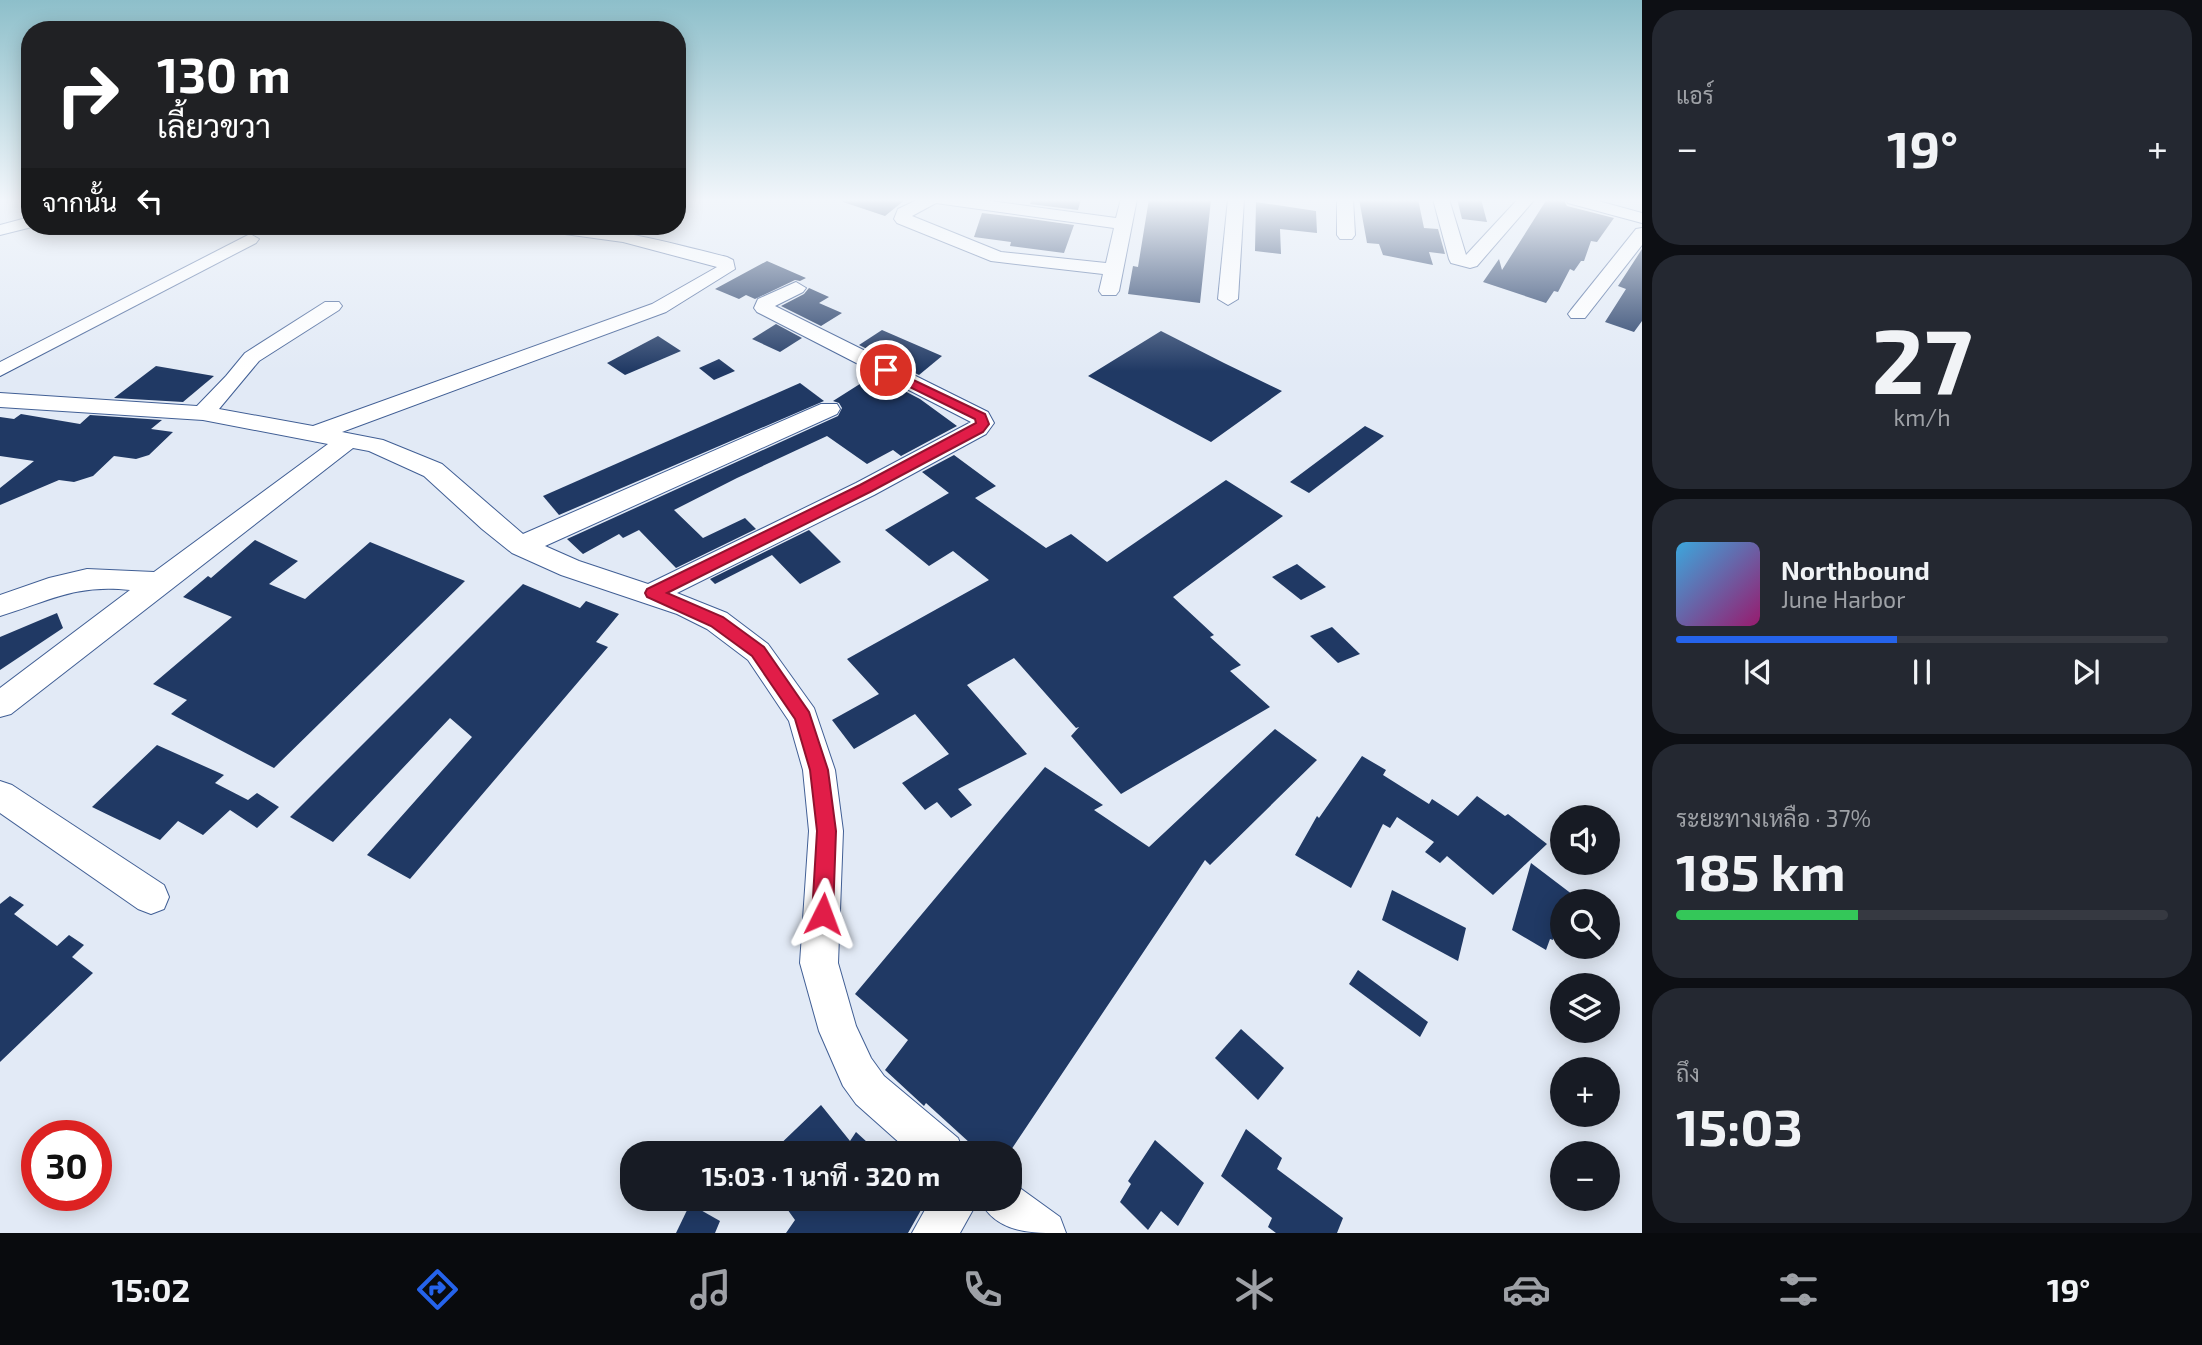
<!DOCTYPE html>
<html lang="th">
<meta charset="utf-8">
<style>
body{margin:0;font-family:"Exo 2",Sarabun,sans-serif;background:#242831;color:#f1f3f6;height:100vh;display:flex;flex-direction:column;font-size:26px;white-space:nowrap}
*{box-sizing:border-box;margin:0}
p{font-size:23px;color:#9ea1a6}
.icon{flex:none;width:38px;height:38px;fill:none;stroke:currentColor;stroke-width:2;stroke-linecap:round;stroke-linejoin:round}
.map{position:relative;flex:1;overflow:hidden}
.side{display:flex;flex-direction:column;gap:10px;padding:10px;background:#0d0f14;width:560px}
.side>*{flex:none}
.hud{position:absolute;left:21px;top:21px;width:665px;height:214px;border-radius:28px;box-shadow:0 4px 18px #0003;background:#202124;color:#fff;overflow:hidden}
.fabs{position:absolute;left:1550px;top:805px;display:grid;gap:14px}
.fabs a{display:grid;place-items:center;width:70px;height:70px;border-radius:50%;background:#171b24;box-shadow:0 4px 18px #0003;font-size:35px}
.speed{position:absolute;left:21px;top:1120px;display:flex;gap:14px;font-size:35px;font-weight:700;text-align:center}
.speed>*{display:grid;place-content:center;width:91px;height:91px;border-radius:50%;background:#171b24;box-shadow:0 4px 18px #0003;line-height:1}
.speed .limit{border:10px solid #d22;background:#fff;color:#111}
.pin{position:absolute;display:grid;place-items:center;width:60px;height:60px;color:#fff;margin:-30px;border:4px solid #fff;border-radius:50%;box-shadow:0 2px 7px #0007}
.me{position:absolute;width:77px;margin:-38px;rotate:3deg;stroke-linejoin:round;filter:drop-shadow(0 0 5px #0008)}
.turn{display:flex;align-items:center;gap:24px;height:147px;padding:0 21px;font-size:32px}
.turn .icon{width:91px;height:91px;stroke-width:2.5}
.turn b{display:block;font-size:49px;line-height:60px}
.then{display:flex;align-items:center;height:66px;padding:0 21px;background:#0003;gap:14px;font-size:26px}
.big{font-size:52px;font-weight:700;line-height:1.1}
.side .card{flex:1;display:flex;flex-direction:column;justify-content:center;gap:10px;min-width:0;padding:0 24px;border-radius:28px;background:#242831}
.side .dial{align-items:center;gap:0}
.dial b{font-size:91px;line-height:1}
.song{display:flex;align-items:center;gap:21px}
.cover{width:84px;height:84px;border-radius:10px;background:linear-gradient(135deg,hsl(200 70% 55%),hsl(320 70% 35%))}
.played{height:7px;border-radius:4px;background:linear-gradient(90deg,#2563eb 45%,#363941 45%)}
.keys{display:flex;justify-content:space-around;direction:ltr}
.heat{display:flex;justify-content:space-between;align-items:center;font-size:38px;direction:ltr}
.charge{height:10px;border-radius:5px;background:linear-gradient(90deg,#34c759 37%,#363941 0)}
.trip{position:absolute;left:620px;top:1141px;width:402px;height:70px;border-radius:28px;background:#171b24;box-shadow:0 4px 18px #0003;font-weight:700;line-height:70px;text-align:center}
.tab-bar{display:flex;height:112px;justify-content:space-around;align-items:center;background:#090b0e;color:#9ea1a6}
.tab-bar .icon{width:49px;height:49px}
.tab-bar .active{color:#2563eb}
.tab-bar b{font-size:32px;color:#f1f3f6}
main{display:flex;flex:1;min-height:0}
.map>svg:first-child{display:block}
</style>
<main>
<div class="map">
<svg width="1642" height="1233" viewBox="0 0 1642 1233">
<rect width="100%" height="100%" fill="#e2eaf6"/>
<g fill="#203964">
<polygon points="843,199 906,199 885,216 843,202"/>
<polygon points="1032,199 1081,199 1078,210 1030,204"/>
<polygon points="1149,199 1211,200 1200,303 1128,294 1133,266 1138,267"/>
<polygon points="1359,199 1418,199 1424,228 1438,229 1445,254 1429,252 1433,265 1383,255 1379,244 1367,243"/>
<polygon points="1457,199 1481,199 1487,222 1462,219"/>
<polygon points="1547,199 1563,199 1567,206 1614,218 1597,242 1591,241 1584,261 1581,261 1574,271 1570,269 1558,292 1554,291 1546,303 1483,282 1499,259 1502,270"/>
<polygon points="1256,202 1316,211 1317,233 1280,229 1281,254 1255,251"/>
<polygon points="982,213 1024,218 1074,225 1064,253 1010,246 1011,242 974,237"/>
<polygon points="1642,249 1642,321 1634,332 1605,322 1626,289 1618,286"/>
<polygon points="767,261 806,278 800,281 795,280 755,299 746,295 739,299 715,289"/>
<polygon points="809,288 829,297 819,303 842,313 821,326 781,306 804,294"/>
<polygon points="776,324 802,338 780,352 752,339"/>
<polygon points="882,330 942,356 919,375 859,345"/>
<polygon points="1161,331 1224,363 1282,391 1211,442 1088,376"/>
<polygon points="658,336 681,351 625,375 607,363"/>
<polygon points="719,359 735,371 714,380 699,368"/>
<polygon points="156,366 214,376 183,402 114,398"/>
<polygon points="874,375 920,399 957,426 901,456 893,450 867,464 827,436 737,478 674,510 703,538 745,518 756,529 676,568 639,530 623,538 619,534 583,554 567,539 838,416 842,408 839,403 833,401"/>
<polygon points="800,383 824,401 559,515 543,496"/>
<polygon points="21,414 80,424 90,415 162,420 151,429 173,432 149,455 136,459 114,456 93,476 74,482 59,480 0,505 0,488 34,461 0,456 0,417 14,419"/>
<polygon points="1365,426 1384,436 1309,493 1290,482"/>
<polygon points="954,455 996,486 975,498 1046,548 1071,534 1107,562 1226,480 1283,516 1173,597 1214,635 1210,637 1241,665 1230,671 1270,707 1121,794 1071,736 1079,727 1076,728 1014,658 967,685 1027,754 958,789 972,805 951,818 937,802 925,810 902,783 949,754 915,714 854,749 832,720 879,694 847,659 989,580 953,551 929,566 885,530 949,493 922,472"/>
<polygon points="809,530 841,562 800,584 772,555 715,584 710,579"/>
<polygon points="255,540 298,561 269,584 305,599 370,542 465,581 274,768 171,714 187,700 153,684 232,617 183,597 208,576 211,578"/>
<polygon points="1297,564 1326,587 1301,600 1272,577"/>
<polygon points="523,584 580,608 586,601 619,614 596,642 608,647 410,879 367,855 472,737 450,718 333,842 290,817"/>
<polygon points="57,613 63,628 0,670 0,637"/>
<polygon points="1332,627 1360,654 1338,663 1310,636"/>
<polygon points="1275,729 1317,760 1210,865 1205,860 1009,1153 981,1153 926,1103 924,1106 885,1070 908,1040 855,994 1045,767 1103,805 1094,810 1149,847"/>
<polygon points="157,745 224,775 215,783 248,800 257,793 279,807 257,828 230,810 203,835 178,821 160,840 92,807"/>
<polygon points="1362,756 1386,770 1383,775 1429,804 1432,799 1458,816 1477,796 1505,816 1508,814 1547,844 1493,895 1447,856 1440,863 1425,852 1434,842 1397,817 1390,828 1383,824 1351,888 1295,855 1317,816 1319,818"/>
<polygon points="1531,863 1581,901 1563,901 1563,913 1559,910 1553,940 1550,939 1546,950 1512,930"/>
<polygon points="1392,890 1466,928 1458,961 1382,920"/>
<polygon points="10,896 24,905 14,914 57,946 69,935 84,945 72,957 93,973 0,1062 0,904"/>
<polygon points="1358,970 1428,1022 1420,1037 1349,984"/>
<polygon points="1241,1029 1284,1068 1258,1100 1215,1058"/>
<polygon points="821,1105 850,1141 856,1132 879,1153 771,1153"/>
<polygon points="1246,1129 1282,1158 1277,1169 1343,1218 1337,1233 1276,1233 1268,1227 1272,1218 1221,1176"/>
<polygon points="1155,1140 1204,1183 1178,1226 1161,1211 1148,1230 1120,1202 1131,1184 1128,1181"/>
<polygon points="780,1199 908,1199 921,1210 908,1233 786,1233 795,1220"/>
<polygon points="690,1204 720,1221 715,1233 676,1233"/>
</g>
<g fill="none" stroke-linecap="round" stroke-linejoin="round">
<g stroke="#415f95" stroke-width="2">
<g id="minor">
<path d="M919 199H975L1116 218 1121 199H1137L1119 291 1116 295H1102L1099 291 1103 274 991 261 897 223 894 219 898 209ZM936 203 1114 228 1106 263 1001 252 912 216Z"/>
<polygon points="1228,199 1244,199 1238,299 1228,305 1218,299"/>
<polygon points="1337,199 1353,199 1355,235 1352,239 1340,239 1337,235"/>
<polygon points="1433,199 1449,199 1466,255 1518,199 1535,199 1477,266 1470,268 1451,263 1449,259"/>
<polygon points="1566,199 1591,199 1642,213 1642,223 1568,203"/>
<polygon points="30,217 30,226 36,226 0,235 0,225"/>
<path d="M534 226C600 223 663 241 727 257L733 260 735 269 666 312 342 432 383 440 442 464 523 534 821 404H837L840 409 837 414 545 546 579 561 648 584 856 483 971 422 757 312 754 308 758 299 796 282 806 288 803 292 775 306 988 412 994 423 986 434 874 495 677 593 727 613 768 644 814 708 835 770 843 831 838 963 856 1026 871 1058 884 1076 958 1138 964 1153H911L856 1104 843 1086 819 1031 800 963 809 831 803 770 789 721 748 660 707 629 677 614 561 575 512 553 482 529 424 476 369 451 353 448 11 714 0 717V688L130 590C74 584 50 601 0 616V595L49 578 87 569 154 572 328 444 203 420 0 407V393L197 406 226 376 245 353 325 302H339L342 306 339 310 259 361 219 409 313 426 652 304 717 267 623 242 543 231Z"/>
<polygon points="1642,228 1642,245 1585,318 1571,318 1568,314 1571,310 1636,229"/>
<polygon points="250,234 259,239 256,243 0,376 0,362"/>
<polygon points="0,781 12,785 164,885 169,897 164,909 151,914 138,909 0,813"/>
<path d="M1010 1181 1060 1217 1066 1233C1028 1233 996 1233 979 1199H1010Z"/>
<polygon points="931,1199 979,1199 960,1233 912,1233"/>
</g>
</g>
<use href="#minor" fill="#fff" fill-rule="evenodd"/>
</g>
<linearGradient id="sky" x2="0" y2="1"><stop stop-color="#8dbfca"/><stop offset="0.54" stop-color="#f2f6fb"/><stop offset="1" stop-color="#f2f6fb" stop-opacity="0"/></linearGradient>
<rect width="1642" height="371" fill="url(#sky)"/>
<polygon fill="#e11d48" stroke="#92132f" stroke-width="2" points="886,367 985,414 989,424 983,432 870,492 667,593 723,617 764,647 809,712 828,770 836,831 833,914 830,921 823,924 815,921 812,914 817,831 810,770 795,719 752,656 711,626 647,597 645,593 647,589 860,485 976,423 975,419 881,373 881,368"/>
</svg>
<div class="fabs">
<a><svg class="icon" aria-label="sound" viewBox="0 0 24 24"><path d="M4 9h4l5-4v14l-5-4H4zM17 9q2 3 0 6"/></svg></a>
<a><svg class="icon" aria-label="search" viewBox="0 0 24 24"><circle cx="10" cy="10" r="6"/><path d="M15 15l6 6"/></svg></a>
<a><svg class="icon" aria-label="layers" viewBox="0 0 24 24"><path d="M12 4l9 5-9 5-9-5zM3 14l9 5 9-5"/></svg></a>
<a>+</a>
<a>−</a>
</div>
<div class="speed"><div class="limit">30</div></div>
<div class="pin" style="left:886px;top:370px;background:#d93025"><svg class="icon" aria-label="arrive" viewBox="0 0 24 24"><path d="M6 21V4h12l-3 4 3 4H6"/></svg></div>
<svg class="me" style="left:823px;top:914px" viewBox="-20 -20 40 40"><path d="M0-17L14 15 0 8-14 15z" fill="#e11d48" stroke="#fff" stroke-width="4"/></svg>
<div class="trip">15:03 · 1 นาที · 320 m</div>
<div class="hud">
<div class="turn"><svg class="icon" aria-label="right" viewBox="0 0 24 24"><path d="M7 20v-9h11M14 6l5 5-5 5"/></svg><div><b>130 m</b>เลี้ยวขวา</div></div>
<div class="then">จากนั้น<svg class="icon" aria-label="left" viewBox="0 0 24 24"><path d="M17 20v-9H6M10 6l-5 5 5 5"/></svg></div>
</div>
</div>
<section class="side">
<div class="card"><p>แอร์</p>
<div class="heat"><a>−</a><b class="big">19°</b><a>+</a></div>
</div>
<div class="card dial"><b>27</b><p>km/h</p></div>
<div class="card">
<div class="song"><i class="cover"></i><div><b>Northbound</b><p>June Harbor</p></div></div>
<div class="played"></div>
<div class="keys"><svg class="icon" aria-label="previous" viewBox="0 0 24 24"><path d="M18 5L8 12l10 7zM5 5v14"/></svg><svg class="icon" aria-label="pause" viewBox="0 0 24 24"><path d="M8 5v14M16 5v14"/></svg><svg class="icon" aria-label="next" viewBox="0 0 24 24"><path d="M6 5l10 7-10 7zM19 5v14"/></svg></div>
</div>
<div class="card"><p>ระยะทางเหลือ · 37%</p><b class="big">185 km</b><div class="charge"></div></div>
<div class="card"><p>ถึง</p><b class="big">15:03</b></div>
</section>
</main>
<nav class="tab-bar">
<b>15:02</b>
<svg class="icon active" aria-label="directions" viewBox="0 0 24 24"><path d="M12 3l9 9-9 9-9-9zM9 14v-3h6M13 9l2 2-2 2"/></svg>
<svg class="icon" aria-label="music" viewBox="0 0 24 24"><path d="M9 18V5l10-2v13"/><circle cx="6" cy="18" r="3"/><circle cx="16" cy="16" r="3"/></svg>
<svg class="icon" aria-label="phone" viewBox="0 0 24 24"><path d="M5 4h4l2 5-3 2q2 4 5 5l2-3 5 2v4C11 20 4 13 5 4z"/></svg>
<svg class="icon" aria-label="climate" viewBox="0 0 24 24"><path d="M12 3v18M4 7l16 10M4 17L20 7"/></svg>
<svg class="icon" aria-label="car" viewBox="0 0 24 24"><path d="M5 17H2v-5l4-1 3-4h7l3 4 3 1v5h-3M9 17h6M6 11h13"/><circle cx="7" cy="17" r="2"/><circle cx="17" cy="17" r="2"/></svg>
<svg class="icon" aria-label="filters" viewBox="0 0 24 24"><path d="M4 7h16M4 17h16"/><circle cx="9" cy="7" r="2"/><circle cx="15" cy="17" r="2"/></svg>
<b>19°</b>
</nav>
